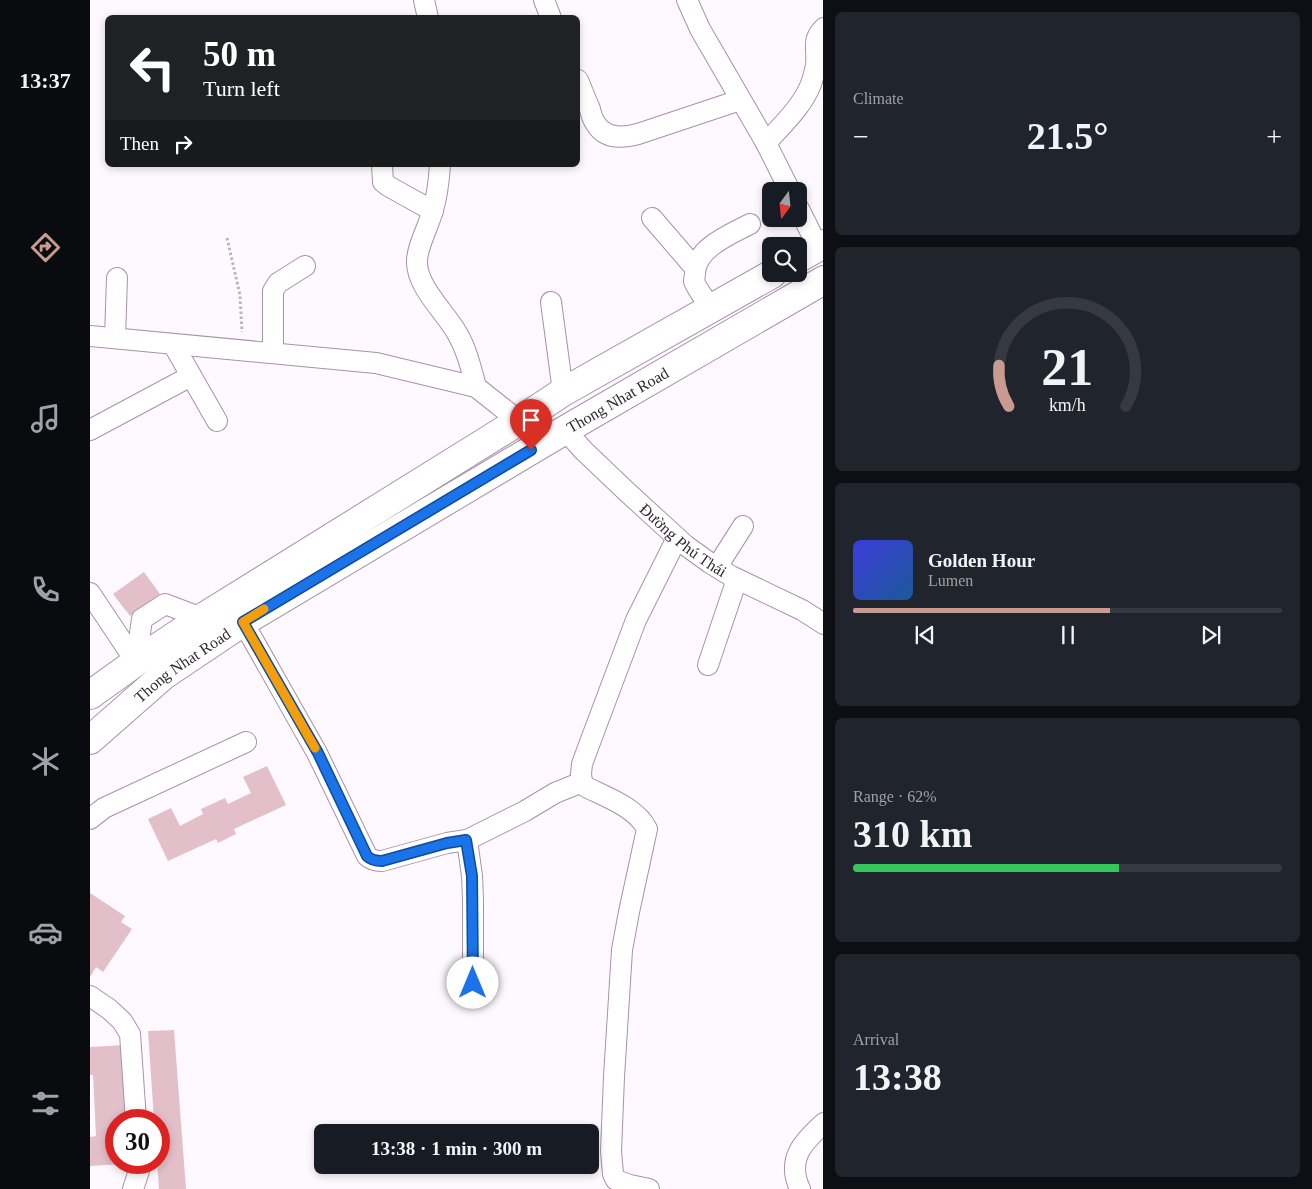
<!DOCTYPE html>
<meta charset="utf-8">
<style>
body{margin:0;font-family:Georgia,serif;background:#20242c;color:#f1f3f6;height:100vh;display:flex;flex-direction:column;font-size:19px;white-space:nowrap}
*{box-sizing:border-box;margin:0}
p{font-size:16px;color:#9ea1a6}
.icon{flex:none;width:28px;height:28px;fill:none;stroke:currentColor;stroke-width:2;stroke-linecap:round;stroke-linejoin:round}
.map{position:relative;flex:1;overflow:hidden}
.side{display:flex;flex-direction:column;gap:12px;padding:12px;background:#0d0f14;width:489px}
.side>*{flex:none}
.top-card{position:absolute;left:15px;top:15px;width:475px;height:152px;border-radius:8px;box-shadow:0 2px 8px #0003;background:#202124;color:#fff;overflow:hidden}
.needle{width:32px;rotate:195deg}
.fabs{position:absolute;left:672px;top:182px;display:grid;gap:10px}
.fabs a{display:grid;place-items:center;width:45px;height:45px;border-radius:8px;background:#171b24;box-shadow:0 2px 8px #0003;font-size:25px}
.speed{position:absolute;left:15px;top:1109px;display:flex;gap:10px;font-size:25px;font-weight:700;text-align:center}
.speed>*{display:grid;place-content:center;width:65px;height:65px;border-radius:50%;background:#171b24;box-shadow:0 2px 8px #0003;line-height:1}
.speed .limit{border:8px solid #d22;background:#fff;color:#111}
.pin{position:absolute;display:grid;place-items:center;width:42px;height:42px;color:#fff;margin:-51px -21px;border-radius:50% 50% 50% 0;rotate:-45deg;box-shadow:0 0 5px #0007}
.pin .icon{rotate:45deg}
.me{position:absolute;width:55px;margin:-28px;rotate:0deg;stroke-linejoin:round;filter:drop-shadow(0 0 4px #0008)}
.turn{display:flex;align-items:center;gap:18px;height:105px;padding:0 15px;font-size:22px}
.turn .icon{width:65px;height:65px;stroke-width:2.5}
.turn b{display:block;font-size:35px;line-height:42px}
.then{display:flex;align-items:center;height:48px;padding:0 15px;background:#0003;gap:10px;font-size:19px}
.big{font-size:38px;font-weight:800;line-height:1.1}
.side .tile{flex:1;display:flex;flex-direction:column;justify-content:center;gap:8px;min-width:0;padding:0 18px;border-radius:8px;background:#20242c}
.side .dial{align-items:center;gap:0}
.dial svg{height:130px;overflow:visible;fill:none;stroke:#363941;stroke-width:7;stroke-linecap:round;text-anchor:middle}
.dial text{fill:#f1f3f6;stroke:none}
.song{display:flex;align-items:center;gap:15px}
.cover{width:60px;height:60px;border-radius:8px;background:linear-gradient(135deg,hsl(240 70% 55%),hsl(210 70% 35%))}
.played{height:5px;border-radius:2px;background:linear-gradient(90deg,#c99b90 60%,#363941 60%)}
.keys{display:flex;justify-content:space-around;direction:ltr}
.heat{display:flex;justify-content:space-between;align-items:center;font-size:28px;direction:ltr}
.charge{height:8px;border-radius:4px;background:linear-gradient(90deg,#34c759 62%,#363941 0)}
.trip{position:absolute;left:224px;top:1124px;width:285px;height:50px;border-radius:8px;background:#171b24;box-shadow:0 2px 8px #0003;font-weight:800;line-height:50px;text-align:center}
main{display:flex;flex:1;min-height:0}
.tab-bar{display:flex;flex-direction:column;width:90px;justify-content:space-around;align-items:center;background:#090b0e;color:#9ea1a6}
.tab-bar .icon{width:35px;height:35px}
.tab-bar .current{color:#c99b90}
.tab-bar b{font-size:22px;color:#f1f3f6}
.map>svg:first-child{display:block}
</style>
<main>
<nav class="tab-bar">
<b>13:37</b>
<svg class="icon current" aria-label="directions" viewBox="0 0 24 24"><path d="M12 3l9 9-9 9-9-9zM9 14v-3h6M13 9l2 2-2 2"/></svg>
<svg class="icon" aria-label="music" viewBox="0 0 24 24"><path d="M9 18V5l10-2v13"/><circle cx="6" cy="18" r="3"/><circle cx="16" cy="16" r="3"/></svg>
<svg class="icon" aria-label="phone" viewBox="0 0 24 24"><path d="M5 4h4l2 5-3 2q2 4 5 5l2-3 5 2v4C11 20 4 13 5 4z"/></svg>
<svg class="icon" aria-label="climate" viewBox="0 0 24 24"><path d="M12 3v18M4 7l16 10M4 17L20 7"/></svg>
<svg class="icon" aria-label="car" viewBox="0 0 24 24"><path d="M5 17H2v-5l4-1 3-4h7l3 4 3 1v5h-3M9 17h6M6 11h13"/><circle cx="7" cy="17" r="2"/><circle cx="17" cy="17" r="2"/></svg>
<svg class="icon" aria-label="filters" viewBox="0 0 24 24"><path d="M4 7h16M4 17h16"/><circle cx="9" cy="7" r="2"/><circle cx="15" cy="17" r="2"/></svg>
</nav>
<div class="map">
<svg width="734" height="1189" viewBox="0 0 734 1189">
<rect width="100%" height="100%" fill="#fdf9fe"/>
<g fill="#e3bfca">
<polygon points="54,572 70,594 40,616 23,594"/>
<polygon points="177,766 196,805 144,829 146,834 128,843 126,839 78,861 58,819 81,808 90,826 113,814 111,809 135,798 138,804 161,793 153,777"/>
<polygon points="0,893 35,916 31,922 42,929 13,972 6,967 0,977"/>
<polygon points="84,1030 96,1189 69,1189 67,1162 69,1162 69,1120 64,1120 58,1031"/>
<polygon points="34,1045 39,1120 26,1120 26,1162 33,1162 33,1164 0,1166 0,1137 6,1136 3,1075 0,1075 0,1047"/>
</g>
<g fill="none" stroke-linecap="round" stroke-linejoin="round">
<g stroke="#a792a9" stroke-width="22">
<g id="minor">
<polyline points="334,0 338,18"/>
<polyline points="454,0 461,18"/>
<polyline points="597,0 610,29 676,143 700,191"/>
<path d="M488 80C492 90 496 100 500 109 501 114 503 120 506 124 515 139 533 138 548 134L650 100"/>
<path d="M676 143C692 125 712 107 721 84 723 78 725 71 726 65 728 50 721 40 734 28"/>
<polyline points="292,165 293,182 298,186 343,211"/>
<path d="M350 165C349 180 347 196 343 210 339 225 327 247 327 261 326 286 355 312 367 333 377 350 381 368 386 387"/>
<polyline points="709,209 728,247"/>
<polyline points="562,218 605,268"/>
<polyline points="461,302 473,392"/>
<path d="M621 308C617 302 606 288 604 281 604 279 605 276 605 274 605 248 641 234 660 224"/>
<polyline points="0,336 286,363 386,387 429,421"/>
<polyline points="25,338 27,278"/>
<polyline points="83,344 127,421"/>
<polyline points="183,353 183,291 188,283 215,266"/>
<polyline points="0,430 101,376"/>
<path id="s1" d="M475 430 494 451 536 491 595 545 620 563 641 576 712 610 734 624"/>
<polyline points="627,567 653,526"/>
<polyline points="0,593 46,662"/>
<path d="M153 622 227 753 277 856C281 860 286 861 292 861L357 843 377 840"/>
<polyline points="46,662 52,619 75,604 112,618"/>
<polyline points="618,665 647,579"/>
<polyline points="0,819 14,808 156,742"/>
<polyline points="383,983 383,899 382,876 377,840 435,811 465,793 492,782"/>
<polyline points="0,996 19,1009 32,1021 40,1034 46,1120"/>
<polyline points="43,1189 49,1171 49,1162"/>
<path d="M559 1189 540 1185 526 1180 523 1174 521 1151 524 1077 532 950 539 912 557 829C547 808 516 797 496 787L492 782 491 774 492 764 502 737 546 620 587 538"/>
<path d="M710 1189C696 1159 713 1142 734 1123"/>
</g>
</g>
<g stroke="#a792a9" stroke-width="30">
<g id="highway">
<polyline points="709,258 734,244"/>
<polyline points="0,695 46,662 112,618 429,421 473,392 682,274"/>
<path id="s2" d="M0 740 74 675 153 622 475 430 734 280"/>
</g>
</g>
<g stroke="#bab5bb" stroke-width="3" stroke-dasharray="2.5 2.5" stroke-linecap="butt">
<polyline points="409,18 410,17"/>
<polyline points="137,238 150,295 152,332"/>
</g>
<use href="#minor" stroke="#fff" stroke-width="20"/>
<use href="#highway" stroke="#fff" stroke-width="28"/>
</g>
<g fill="none" stroke-linecap="round" stroke-linejoin="round">
<g stroke="#114b97" stroke-width="12">
<path id="route" d="M383 983 382 876 376 840 357 843 292 861C286 861 281 860 277 856L228 753 153 622 441 450"/>
</g>
<use href="#route" stroke="#1a73e8" stroke-width="9"/>
<polyline stroke="#f59e0b" stroke-width="9" points="174,609 153,622 225,748"/>
</g>
<g text-anchor="middle" dominant-baseline="central" stroke-width="4" stroke-linejoin="round" paint-order="stroke">
<g font-size="16" fill="#312932" stroke="#fdf9fe">
<text stroke="none"><textPath href="#s2" startOffset="629">Thong Nhat Road</textPath></text>
<text stroke="none"><textPath href="#s1" startOffset="162">Đường Phú Thái</textPath></text>
<text stroke="none"><textPath href="#s2" startOffset="119">Thong Nhat Road</textPath></text>
</g>
</g>
</svg>
<div class="fabs">
<a><svg class="needle" viewBox="-14 -14 28 28"><path d="M0-13l5 13h-10z" fill="#e53935"/><path d="M0 13l5-13h-10z" fill="#9ea1a6"/></svg></a>
<a><svg class="icon" aria-label="search" viewBox="0 0 24 24"><circle cx="10" cy="10" r="6"/><path d="M15 15l6 6"/></svg></a>
</div>
<div class="speed"><div class="limit">30</div></div>
<div class="pin" style="left:441px;top:450px;background:#d93025"><svg class="icon" aria-label="arrive" viewBox="0 0 24 24"><path d="M6 21V4h12l-3 4 3 4H6"/></svg></div>
<svg class="me" style="left:383px;top:983px" viewBox="-20 -20 40 40"><circle r="19" fill="#fff"/><path d="M0-13L10 11 0 6-10 11z" fill="#1a73e8"/></svg>
<div class="trip">13:38 · 1 min · 300 m</div>
<div class="top-card">
<div class="turn"><svg class="icon" aria-label="left" viewBox="0 0 24 24"><path d="M17 20v-9H6M10 6l-5 5 5 5"/></svg><div><b>50 m</b>Turn left</div></div>
<div class="then">Then<svg class="icon" aria-label="right" viewBox="0 0 24 24"><path d="M7 20v-9h11M14 6l5 5-5 5"/></svg></div>
</div>
</div>
<section class="side">
<div class="tile"><p>Climate</p>
<div class="heat"><a>−</a><b class="big">21.5°</b><a>+</a></div>
</div>
<div class="tile dial"><svg viewBox="0 0 100 80">
<path d="M14 69A42 42 0 1 1 86 69"/>
<path d="M14 69A42 42 0 0 1 8 44" stroke="#c99b90"/>
<text x="50" y="56" font-size="32" font-weight="700">21</text>
<text x="50" y="72" font-size="11">km/h</text>
</svg></div>
<div class="tile">
<div class="song"><i class="cover"></i><div><b>Golden Hour</b><p>Lumen</p></div></div>
<div class="played"></div>
<div class="keys"><svg class="icon" aria-label="previous" viewBox="0 0 24 24"><path d="M18 5L8 12l10 7zM5 5v14"/></svg><svg class="icon" aria-label="pause" viewBox="0 0 24 24"><path d="M8 5v14M16 5v14"/></svg><svg class="icon" aria-label="next" viewBox="0 0 24 24"><path d="M6 5l10 7-10 7zM19 5v14"/></svg></div>
</div>
<div class="tile"><p>Range · 62%</p><b class="big">310 km</b><div class="charge"></div></div>
<div class="tile"><p>Arrival</p><b class="big">13:38</b></div>
</section>
</main>
